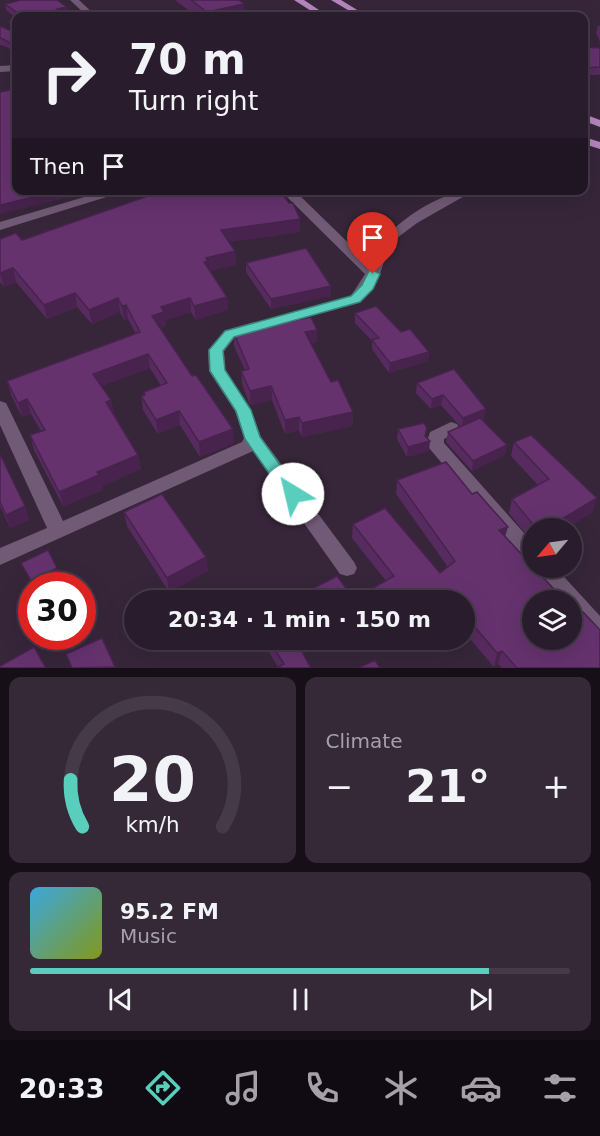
<!DOCTYPE html>
<meta charset="utf-8">
<style>
body{margin:0;font-family:"DejaVu Sans",sans-serif;background:#352938;color:#f1f3f6;height:100vh;display:flex;flex-direction:column;font-size:22px;white-space:nowrap}
*{box-sizing:border-box;margin:0}
p{font-size:20px;color:#a5a1a9}
.icon{flex:none;width:33px;height:33px;fill:none;stroke:currentColor;stroke-width:2;stroke-linecap:round;stroke-linejoin:round}
.map{position:relative;height:668px;overflow:hidden}
.sheet{display:flex;flex-direction:column;gap:9px;padding:9px;background:#170f18;flex:1}
.sheet>*{flex:none}
.top-card{position:absolute;left:12px;top:12px;width:576px;height:183px;border-radius:12px;box-shadow:0 6px 24px #0002,0 0 0 2px #453a48;background:#291c2c;color:#f1f3f6;overflow:hidden}
.needle{width:39px;rotate:241deg}
.fabs{position:absolute;left:522px;top:518px;display:grid;gap:12px}
.fabs a{display:grid;place-items:center;width:60px;height:60px;border-radius:50%;background:#291c2c;box-shadow:0 6px 24px #0002,0 0 0 2px #453a48;font-size:30px}
.speed{position:absolute;left:18px;top:572px;display:flex;gap:12px;font-size:30px;font-weight:700;text-align:center}
.speed>*{display:grid;place-content:center;width:78px;height:78px;border-radius:50%;background:#291c2c;box-shadow:0 6px 24px #0002,0 0 0 2px #453a48;line-height:1}
.speed .limit{border:9px solid #d22;background:#fff;color:#111}
.pin{position:absolute;display:grid;place-items:center;width:51px;height:51px;color:#fff;margin:-62px -26px;border-radius:50% 50% 50% 0;rotate:-45deg;box-shadow:0 0 6px #0007}
.pin .icon{rotate:45deg}
.me{position:absolute;width:66px;margin:-33px;rotate:324deg;stroke-linejoin:round;filter:drop-shadow(0 0 4px #0008)}
.turn{display:flex;align-items:center;gap:21px;height:126px;padding:0 18px;font-size:27px}
.turn .icon{width:78px;height:78px;stroke-width:2.5}
.turn b{display:block;font-size:42px;line-height:51px}
.then{display:flex;align-items:center;height:57px;padding:0 18px;background:#0003;gap:12px;font-size:22px}
.big{font-size:45px;font-weight:700;line-height:1.1}
.sheet .widget{flex:1;display:flex;flex-direction:column;justify-content:center;gap:9px;min-width:0;padding:0 21px;border-radius:12px;background:#352938}
.sheet .dial{align-items:center;gap:0}
.dial svg{height:156px;overflow:visible;fill:none;stroke:#453a48;stroke-width:7;stroke-linecap:round;text-anchor:middle}
.dial text{fill:#f1f3f6;stroke:none}
.song{display:flex;align-items:center;gap:18px}
.cover{width:72px;height:72px;border-radius:9px;background:linear-gradient(135deg,hsl(200 70% 55%),hsl(70 70% 35%))}
.played{height:6px;border-radius:3px;background:linear-gradient(90deg,#5acebd 85%,#453a48 85%)}
.keys{display:flex;justify-content:space-around;direction:ltr}
.heat{display:flex;justify-content:space-between;align-items:center;font-size:33px;direction:ltr}
.sheet .tiles{flex:1;display:grid;gap:9px;grid-template-columns:1fr 1fr}
.widget:last-child{grid-column:span 2}
.trip{position:absolute;left:124px;top:590px;width:351px;height:60px;border-radius:30px;background:#291c2c;box-shadow:0 6px 24px #0002,0 0 0 2px #453a48;font-weight:700;line-height:60px;text-align:center}
.tabs{display:flex;height:96px;justify-content:space-around;align-items:center;background:#100b12;color:#a5a1a9}
.tabs .icon{width:42px;height:42px}
.tabs .selected{color:#5acebd}
.tabs b{font-size:27px;color:#f1f3f6}
.map>svg:first-child{display:block}
</style>
<div class="map">
<svg width="600" height="668" viewBox="0 0 600 668">
<rect width="100%" height="100%" fill="#37263a"/>
<g fill="none" stroke-linecap="round" stroke-linejoin="round">
<g fill="#715a75" fill-rule="evenodd">
<polygon points="70,0 79,0 96,16 87,16"/>
<polygon points="16,65 16,71 0,72 0,66"/>
<polygon points="108,190 129,190 0,230 0,222"/>
<path d="M280 190H294L369 263C382 228 439 190 475 190L417 223 397 238 388 249 380 274 361 302 235 337 224 351 225 371 251 410 261 437 354 562 357 568 354 574 347 576 340 574 253 451 0 565V548L47 528 0 425V401L6 403 8 407 63 521 242 442 244 438 235 411 209 371 208 350 225 331 351 296 365 274Z"/>
<polygon points="451,422 457,424 459,428 457,432 444,439 444,443 532,542 532,563 525,561 429,448 426,444 430,432"/>
<polygon points="533,567 555,567 600,616 600,640 593,638 572,613 572,600 560,600"/>
</g>
<g fill="#b486bd" fill-rule="evenodd">
<polygon points="294,0 304,0 328,16 319,16"/>
<polygon points="331,0 341,0 367,16 358,16"/>
<polygon points="584,114 600,120 600,127 584,121"/>
<polygon points="584,137 600,142 600,149 584,144"/>
</g>
</g>
<g fill="#572b5f">
<polygon points="175,0 239,0 244,4 245,16 196,16"/>
<polygon points="5,4 67,7 68,13 66,14 71,16 16,16 16,18 6,10"/>
<polygon points="16,18 16,54 7,47 0,45 0,26 16,33 16,30 11,28 9,21"/>
<polygon points="598,26 600,26 600,42 596,33"/>
<polygon points="584,47 600,48 600,74 597,75 584,75"/>
<polygon points="141,190 300,232 229,242 235,251 236,265 209,271 227,297 228,310 196,320 191,312 165,320 166,326 160,328 234,443 200,457 180,425 158,434 143,410 141,396 144,395 144,392 161,386 150,368 101,386 111,400 114,414 138,455 141,469 102,486 103,490 63,506 34,450 30,435 41,431 31,414 22,417 11,395 7,381 136,334 128,319 124,320 120,312 92,324 77,307 47,319 16,282 4,287 0,282 0,239 22,240 142,198"/>
<polygon points="246,263 331,296 271,309 246,272"/>
<polygon points="355,313 401,332 429,352 428,361 389,373 372,349 372,341 355,323"/>
<polygon points="317,330 317,342 311,344 353,426 302,437 299,430 285,434 272,400 250,405 242,384 241,371 245,370 234,346 234,333"/>
<polygon points="454,369 484,419 482,420 507,445 505,455 472,471 446,442 448,432 460,426 441,405 431,409 416,393 417,383"/>
<polygon points="398,429 426,436 429,451 407,457 397,439"/>
<polygon points="514,442 593,512 566,528 532,528 532,542 509,513 512,499 538,485 511,456"/>
<polygon points="0,454 25,506 29,520 10,528 0,506"/>
<polygon points="397,480 505,537 600,668 502,668 498,664 494,667 465,633 466,627 465,626 465,600 291,600 354,599 386,581 352,538 353,524 440,573 448,567 396,494"/>
<polygon points="124,512 206,557 208,571 169,592 127,526"/>
<polygon points="261,639 332,639 278,667"/>
</g>
<g fill="#47234d">
<polygon points="244,4 245,16 207,16 207,12"/>
<polygon points="67,7 68,13 58,16 57,9"/>
<polygon points="62,190 92,190 92,192 0,214 0,205"/>
<polygon points="300,219 300,232 222,243 221,230"/>
<polygon points="235,251 236,265 209,271 204,262 206,258"/>
<polygon points="13,268 16,282 4,287 0,273"/>
<polygon points="331,286 331,296 271,309 271,299"/>
<polygon points="75,293 77,307 47,319 44,305"/>
<polygon points="227,297 228,310 196,320 194,306"/>
<polygon points="118,298 120,312 92,324 89,310"/>
<polygon points="190,298 191,312 165,320 166,326 154,330 152,316 161,307"/>
<polygon points="126,305 128,319 124,320 122,306"/>
<polygon points="317,330 317,342 305,345 305,332"/>
<polygon points="429,352 428,361 389,373 390,363"/>
<polygon points="148,354 150,368 96,388 93,374"/>
<polygon points="271,386 272,400 250,405 250,391"/>
<polygon points="443,395 441,405 431,409 432,399"/>
<polygon points="27,399 31,414 22,417 18,403"/>
<polygon points="111,400 114,414 106,402"/>
<polygon points="486,409 484,419 462,428 463,418"/>
<polygon points="179,411 180,425 158,434 156,420"/>
<polygon points="353,412 353,426 302,437 302,423"/>
<polygon points="299,417 299,430 285,434 285,420"/>
<polygon points="233,429 234,443 200,457 199,442"/>
<polygon points="430,441 429,451 407,457 408,447"/>
<polygon points="507,445 505,455 472,471 473,461"/>
<polygon points="138,455 141,469 102,486 103,490 63,506 59,492 97,472"/>
<polygon points="597,498 593,512 566,528 547,528"/>
<polygon points="25,506 29,520 10,528 6,515"/>
<polygon points="508,527 504,540 499,530"/>
<polygon points="206,557 208,571 169,592 167,578"/>
<polygon points="57,568 59,573 34,585 32,585 31,581"/>
<polygon points="452,595 451,600 443,600"/>
<polygon points="308,639 332,639 298,657 298,644"/>
<polygon points="502,651 498,664 494,667 497,653"/>
</g>
<g fill="#65326e" stroke="#47234d" stroke-width="1.5">
<polygon points="21,0 57,0 67,7 57,9 71,16 22,16 5,4"/>
<polygon points="191,0 239,0 244,4 207,12"/>
<polygon points="16,18 16,47 5,40 0,38 0,26 16,33 16,24 9,21"/>
<polygon points="584,47 600,48 600,67 584,68"/>
<polygon points="16,89 16,190 62,190 0,205 0,92"/>
<polygon points="142,190 259,190 264,195 281,192 289,203 293,203 300,219 221,230 235,251 206,258 208,261 204,262 227,297 194,306 190,298 161,307 164,312 152,316 192,376 196,375 233,429 199,442 179,411 156,420 141,396 145,395 144,392 167,383 148,354 93,374 111,400 106,402 138,455 97,472 99,475 59,492 30,435 45,430 27,399 18,403 7,381 140,332 126,305 122,306 118,298 89,310 75,293 44,305 13,268 0,273 0,239 16,233 22,240 148,196"/>
<polygon points="306,248 331,286 271,299 246,263"/>
<polygon points="376,306 401,332 410,329 429,352 390,363 372,340 379,338 355,313"/>
<polygon points="311,317 317,330 305,332 331,382 338,380 353,412 302,423 299,417 285,420 271,386 250,391 241,371 249,369 234,333"/>
<polygon points="454,369 486,409 463,418 443,395 432,399 417,383"/>
<polygon points="480,418 507,445 473,461 448,432"/>
<polygon points="424,423 427,428 425,436 430,441 408,447 398,429"/>
<polygon points="531,435 597,498 547,528 536,528 512,499 549,479 514,442"/>
<polygon points="0,454 25,506 6,515 0,502"/>
<polygon points="446,462 472,494 477,492 508,527 499,530 564,600 532,600 532,639 572,639 572,608 579,615 583,612 600,630 600,668 517,668 502,651 497,653 468,619 471,617 465,610 465,600 457,600 452,595 443,600 291,600 337,576 354,599 394,576 353,524 385,508 440,573 455,561 397,480"/>
<polygon points="162,494 206,557 167,578 124,512"/>
<polygon points="48,550 57,568 31,581 21,563"/>
<polygon points="102,638 115,667 72,668 66,654"/>
<polygon points="268,639 308,639 298,644 311,668 276,668 284,664"/>
<polygon points="34,647 46,668 0,668 0,666"/>
<polygon points="375,660 380,668 358,668"/>
</g>
<polygon fill="#5acebd" stroke="#3a867b" stroke-width="1.5" points="373,270 380,274 373,289 360,302 234,337 223,351 225,370 251,410 260,437 301,494 299,499 287,499 245,439 236,411 210,371 209,350 225,331 351,296 362,285 369,271"/>
</svg>
<div class="fabs">
<a><svg class="needle" viewBox="-14 -14 28 28"><path d="M0-13l5 13h-10z" fill="#e53935"/><path d="M0 13l5-13h-10z" fill="#a5a1a9"/></svg></a>
<a><svg class="icon" aria-label="layers" viewBox="0 0 24 24"><path d="M12 4l9 5-9 5-9-5zM3 14l9 5 9-5"/></svg></a>
</div>
<div class="speed"><div class="limit">30</div></div>
<div class="pin" style="left:373px;top:274px;background:#d93025"><svg class="icon" aria-label="arrive" viewBox="0 0 24 24"><path d="M6 21V4h12l-3 4 3 4H6"/></svg></div>
<svg class="me" style="left:293px;top:494px" viewBox="-20 -20 40 40"><circle r="19" fill="#fff"/><path d="M0-13L10 11 0 6-10 11z" fill="#5acebd"/></svg>
<div class="trip">20:34 · 1 min · 150 m</div>
<div class="top-card">
<div class="turn"><svg class="icon" aria-label="right" viewBox="0 0 24 24"><path d="M7 20v-9h11M14 6l5 5-5 5"/></svg><div><b>70 m</b>Turn right</div></div>
<div class="then">Then<svg class="icon" aria-label="arrive" viewBox="0 0 24 24"><path d="M6 21V4h12l-3 4 3 4H6"/></svg></div>
</div>
</div>
<section class="sheet">
<div class="tiles">
<div class="widget dial"><svg viewBox="0 0 100 80">
<path d="M14 69A42 42 0 1 1 86 69"/>
<path d="M14 69A42 42 0 0 1 8 45" stroke="#5acebd"/>
<text x="50" y="56" font-size="32" font-weight="700">20</text>
<text x="50" y="72" font-size="11">km/h</text>
</svg></div>
<div class="widget"><p>Climate</p>
<div class="heat"><a>−</a><b class="big">21°</b><a>+</a></div>
</div>
<div class="widget">
<div class="song"><i class="cover"></i><div><b>95.2 FM</b><p>Music</p></div></div>
<div class="played"></div>
<div class="keys"><svg class="icon" aria-label="previous" viewBox="0 0 24 24"><path d="M18 5L8 12l10 7zM5 5v14"/></svg><svg class="icon" aria-label="pause" viewBox="0 0 24 24"><path d="M8 5v14M16 5v14"/></svg><svg class="icon" aria-label="next" viewBox="0 0 24 24"><path d="M6 5l10 7-10 7zM19 5v14"/></svg></div>
</div>
</div>
</section>
<nav class="tabs">
<b>20:33</b>
<svg class="icon selected" aria-label="directions" viewBox="0 0 24 24"><path d="M12 3l9 9-9 9-9-9zM9 14v-3h6M13 9l2 2-2 2"/></svg>
<svg class="icon" aria-label="music" viewBox="0 0 24 24"><path d="M9 18V5l10-2v13"/><circle cx="6" cy="18" r="3"/><circle cx="16" cy="16" r="3"/></svg>
<svg class="icon" aria-label="phone" viewBox="0 0 24 24"><path d="M5 4h4l2 5-3 2q2 4 5 5l2-3 5 2v4C11 20 4 13 5 4z"/></svg>
<svg class="icon" aria-label="climate" viewBox="0 0 24 24"><path d="M12 3v18M4 7l16 10M4 17L20 7"/></svg>
<svg class="icon" aria-label="car" viewBox="0 0 24 24"><path d="M5 17H2v-5l4-1 3-4h7l3 4 3 1v5h-3M9 17h6M6 11h13"/><circle cx="7" cy="17" r="2"/><circle cx="17" cy="17" r="2"/></svg>
<svg class="icon" aria-label="filters" viewBox="0 0 24 24"><path d="M4 7h16M4 17h16"/><circle cx="9" cy="7" r="2"/><circle cx="15" cy="17" r="2"/></svg>
</nav>
